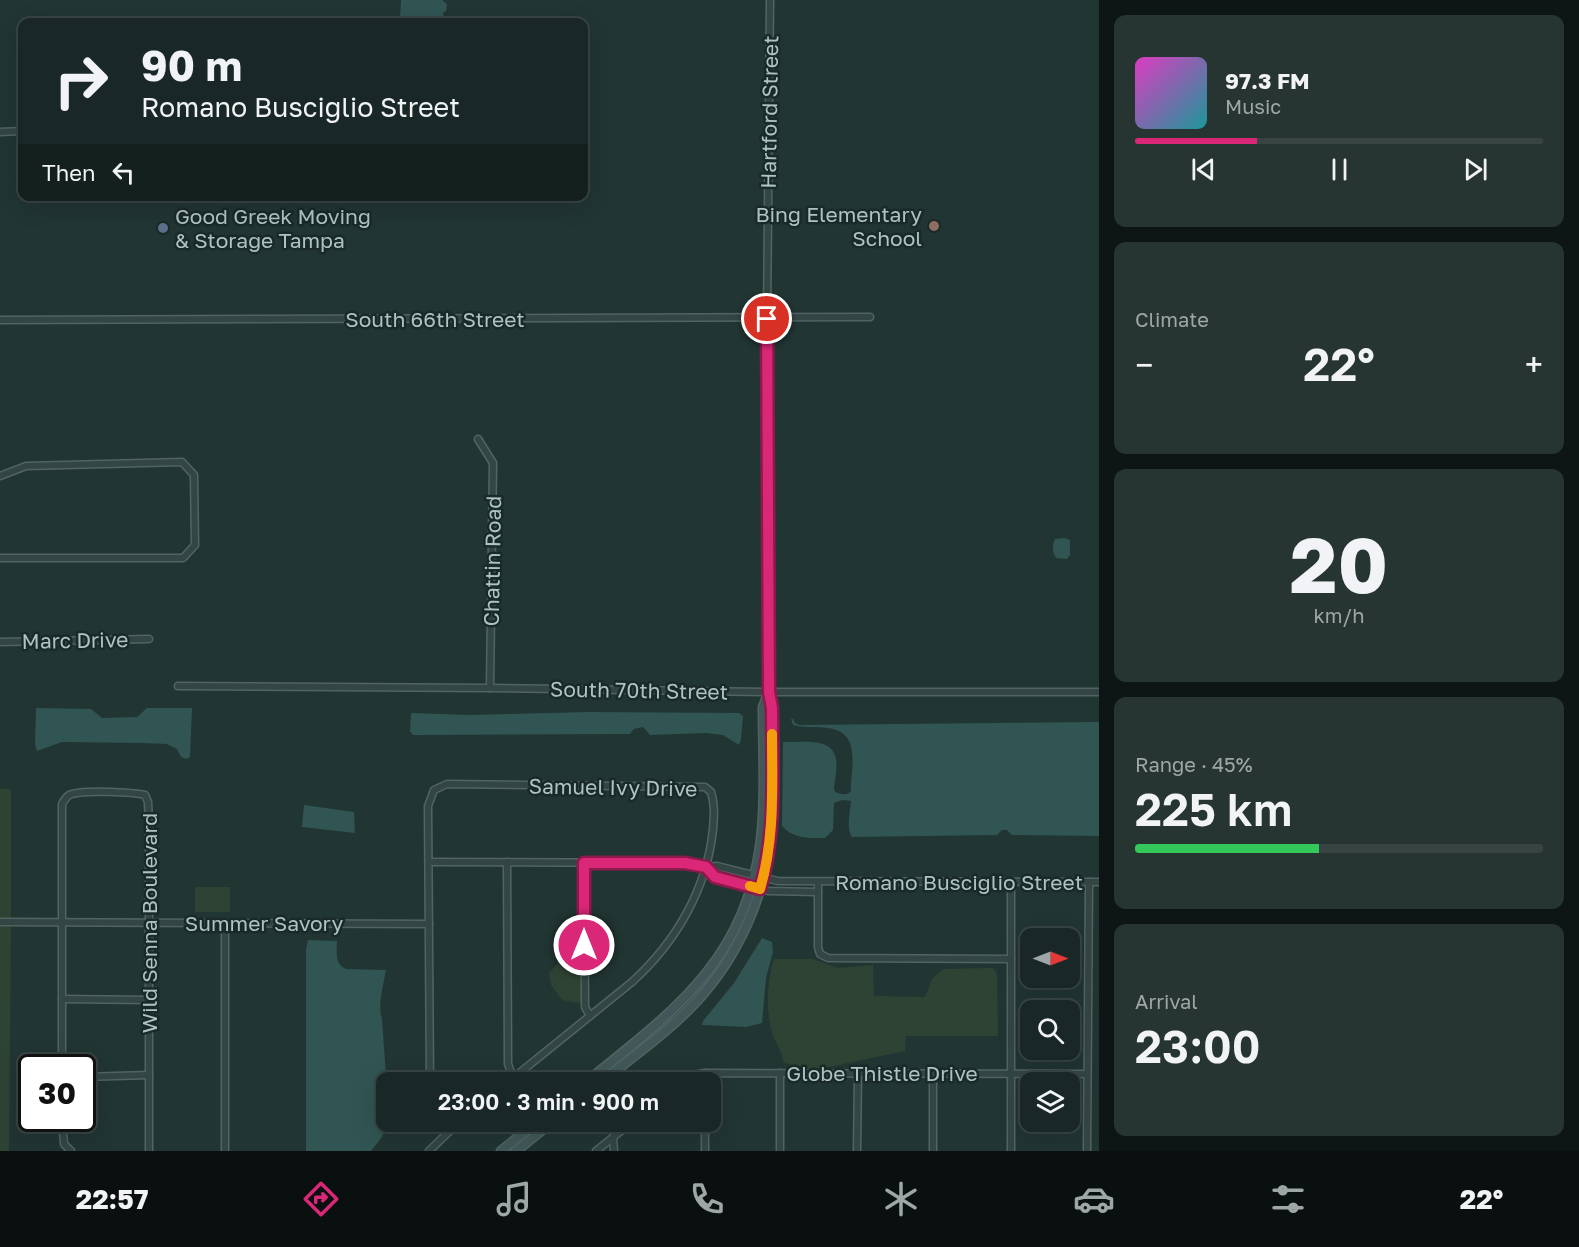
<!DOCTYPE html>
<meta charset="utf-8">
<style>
body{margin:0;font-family:"Golos Text",sans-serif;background:#263432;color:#f1f3f6;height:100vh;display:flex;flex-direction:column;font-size:22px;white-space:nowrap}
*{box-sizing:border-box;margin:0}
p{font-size:20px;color:#9fa6a7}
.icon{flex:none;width:33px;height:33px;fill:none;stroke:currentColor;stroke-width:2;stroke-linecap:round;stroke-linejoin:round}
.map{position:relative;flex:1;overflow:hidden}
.side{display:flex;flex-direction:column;gap:15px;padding:15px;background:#0e1615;width:480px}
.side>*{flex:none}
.guide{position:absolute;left:18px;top:18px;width:570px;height:183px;border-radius:12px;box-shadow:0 6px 24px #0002,0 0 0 2px #374443;background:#192826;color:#f1f3f6;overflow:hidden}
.needle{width:39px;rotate:90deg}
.buttons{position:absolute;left:1020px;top:928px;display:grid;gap:12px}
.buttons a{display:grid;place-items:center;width:60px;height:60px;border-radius:12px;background:#192826;box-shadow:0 6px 24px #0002,0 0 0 2px #374443;font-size:30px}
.speed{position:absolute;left:18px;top:1054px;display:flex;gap:12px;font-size:30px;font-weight:700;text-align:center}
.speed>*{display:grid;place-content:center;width:78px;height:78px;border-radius:50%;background:#192826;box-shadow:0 6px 24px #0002,0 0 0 2px #374443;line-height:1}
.speed .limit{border:3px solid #111;border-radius:9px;background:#fff;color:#111}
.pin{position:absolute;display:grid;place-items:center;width:51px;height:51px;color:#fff;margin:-26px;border:3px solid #fff;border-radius:50%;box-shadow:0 2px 6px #0007}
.me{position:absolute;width:66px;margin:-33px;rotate:0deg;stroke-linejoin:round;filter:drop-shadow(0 0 4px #0008)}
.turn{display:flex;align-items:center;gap:21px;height:126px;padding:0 24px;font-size:27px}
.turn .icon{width:78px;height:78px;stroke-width:2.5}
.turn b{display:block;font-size:42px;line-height:51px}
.then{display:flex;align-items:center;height:57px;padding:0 24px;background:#0003;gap:12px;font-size:22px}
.big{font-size:45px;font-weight:600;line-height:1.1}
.side .tile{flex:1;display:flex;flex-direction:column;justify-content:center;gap:9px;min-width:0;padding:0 21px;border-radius:12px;background:#263432}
.side .dial{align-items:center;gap:0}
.dial b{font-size:78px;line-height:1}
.song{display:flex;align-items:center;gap:18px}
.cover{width:72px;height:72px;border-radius:9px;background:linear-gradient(135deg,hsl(310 70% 55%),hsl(180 70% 35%))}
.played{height:6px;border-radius:3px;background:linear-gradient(90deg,#db2777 30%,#374443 30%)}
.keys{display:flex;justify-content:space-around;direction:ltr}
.heat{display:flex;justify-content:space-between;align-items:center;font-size:33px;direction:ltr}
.charge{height:9px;border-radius:4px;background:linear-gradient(90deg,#34c759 45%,#374443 0)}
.trip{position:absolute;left:376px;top:1072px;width:345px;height:60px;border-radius:12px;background:#192826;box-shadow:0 6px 24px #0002,0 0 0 2px #374443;font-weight:600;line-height:60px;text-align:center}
.tabs{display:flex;height:96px;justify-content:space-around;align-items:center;background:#0a100f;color:#9fa6a7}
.tabs .icon{width:42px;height:42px}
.tabs .selected{color:#db2777}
.tabs b{font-size:27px;color:#f1f3f6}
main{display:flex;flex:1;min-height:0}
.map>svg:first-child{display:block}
</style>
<main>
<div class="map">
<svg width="1099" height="1151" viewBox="0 0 1099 1151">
<rect width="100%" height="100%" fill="#213533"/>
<g fill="#2f4334">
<rect x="0" y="789" width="11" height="130"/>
<rect x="195" y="887" width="35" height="25"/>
<polygon points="0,925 11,926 9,1151 0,1151"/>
<polygon points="581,949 581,1002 579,1003 562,1000 551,985 549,973 569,951"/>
<path d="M774 959H813L838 968 873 965 874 996 925 997 932 979 943 969 991 968 994 969 997 975 998 1036H906L905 1051 815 1070 784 1063C782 1050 774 1042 771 1029 766 1006 767 981 774 959Z"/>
</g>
<g fill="#305552">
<polygon points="401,0 442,0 447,4 446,11 443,13 444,22 407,22 408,18 400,16"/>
<path d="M1065 538 1070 540V555L1067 559 1056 558C1052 552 1052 546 1055 539Z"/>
<polygon points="36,708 91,709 102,718 137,717 147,708 192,708 190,757 186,759 181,757 177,749 167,744 142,743 62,742 37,751 35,744"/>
<polygon points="589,712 739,713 743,716 741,740 739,745 723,735 706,733 650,735 643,727 634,729 630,734 417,735 413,735 410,731 411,713 469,715"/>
<path d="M791 719H793L795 723 799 725 1099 722V836L1012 835 1007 830H1002L997 835 852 837C846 827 850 813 851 801L842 800 834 803 833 830 825 838C808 838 794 839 782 826L783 742C797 743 827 737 834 753 839 762 835 778 834 788L835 792C840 794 848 796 851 791 850 773 861 738 836 730 823 725 807 729 793 725Z"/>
<polygon points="304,805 354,812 355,833 302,827"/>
<polygon points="762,938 772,942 773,952 766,978 762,1023 746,1027 702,1025 703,1021 734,983"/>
<path d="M308 940 337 941C337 952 334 964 346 969L386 970C384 981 377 1008 382 1018L386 1077 385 1129 382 1137 371 1151H306V950Z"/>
</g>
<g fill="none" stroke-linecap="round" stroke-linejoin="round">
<g stroke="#516463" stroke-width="9">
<g id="street">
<polyline points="0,132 22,131"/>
<polyline points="0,320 870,317"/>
<polyline points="478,439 493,463 490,688"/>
<polyline points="0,476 26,466 182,462 194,475 195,545 183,558 0,558"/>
<polyline points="0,642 149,639"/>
<polyline points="178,686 490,688 769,692 1099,692"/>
<polyline points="769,692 767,319 770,0"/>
<polyline points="429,862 685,863 706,867 717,866 778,881 1099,882"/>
<polyline points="507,862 508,1064 513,1078"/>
<polyline points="584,863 585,1007 590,1016"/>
<polyline points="706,867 715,877 768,891 818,892"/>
<polyline points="818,882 818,947 820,954 828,958 1011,959"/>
<polyline points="0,922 429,924"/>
<polyline points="62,999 149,1000"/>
<path d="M62 1068V804C65 799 67 795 72 794 85 790 132 792 145 795L148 802 149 826V1151"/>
<polyline points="705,1073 705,1083"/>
<polyline points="933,1073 933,1151"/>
<polyline points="82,1077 149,1075"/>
<path d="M430 1083 428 806 434 790 447 784 705 787 711 792C715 804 714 816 713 829 707 889 676 942 632 982L507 1083"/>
<polyline points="680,1083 688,1076 705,1073 1087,1074"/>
<polyline points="62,1119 64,1144 71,1151"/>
<polyline points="705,1122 705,1151"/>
<polyline points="613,1137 614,1151"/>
<polyline points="225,1151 225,923"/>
<polyline points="429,1151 459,1122"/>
<polyline points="596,1151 632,1122"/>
<polyline points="780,1151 780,1073"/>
<polyline points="857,1151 858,1073"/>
<polyline points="1011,1151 1011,882"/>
<polyline points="1087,1151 1089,882"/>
</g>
</g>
<g stroke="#516463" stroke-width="11">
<g id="secondary">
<path d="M585 1083C673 1012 746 961 761 840 766 796 763 751 763 707L769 692"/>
<path d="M600 1083C632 1057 667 1033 695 1003 738 957 766 895 771 831 775 791 772 749 772 708L770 694"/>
<polyline points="501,1151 537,1122"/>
<polyline points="516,1151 552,1122"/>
</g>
</g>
<use href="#street" stroke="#344644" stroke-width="6"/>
<use href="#secondary" stroke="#425858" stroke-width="8"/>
</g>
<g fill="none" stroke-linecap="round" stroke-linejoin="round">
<g stroke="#8e194d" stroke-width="15">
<path id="route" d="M584 945V863H685L706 867 715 877 760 889C777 831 772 769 772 708L769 692 767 319"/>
</g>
<use href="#route" stroke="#db2777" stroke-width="10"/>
<path stroke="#f59e0b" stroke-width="10" d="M750 886 760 889C775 838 772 786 772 734"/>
</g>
<circle fill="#8d6e63" stroke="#1a2a29" stroke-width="2" cx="934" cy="226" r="6"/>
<circle fill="#5c6f8a" stroke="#1a2a29" stroke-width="2" cx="163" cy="228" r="6"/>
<g text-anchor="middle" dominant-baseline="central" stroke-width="5" stroke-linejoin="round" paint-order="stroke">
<g font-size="21" fill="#aec3c2" stroke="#1a2a29">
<text transform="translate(769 112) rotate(-89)">Hartford Street</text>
<text x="435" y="319">South 66th Street</text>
<text transform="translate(492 561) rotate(-89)">Chattin Road</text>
<text transform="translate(75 640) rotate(-1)">Marc Drive</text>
<text transform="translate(639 690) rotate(1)">South 70th Street</text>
<text transform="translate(613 787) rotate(1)">Samuel Ivy Drive</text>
<text x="959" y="882">Romano Busciglio Street</text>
<text transform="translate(149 923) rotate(-90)">Wild Senna Boulevard</text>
<text x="264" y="923">Summer Savory</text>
<text x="882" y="1073">Globe Thistle Drive</text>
</g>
<g font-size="21" fill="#aec3c2" stroke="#1a2a29" text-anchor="end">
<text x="922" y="214">Bing Elementary<tspan x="922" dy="24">School</tspan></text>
<text x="175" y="216" text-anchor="start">Good Greek Moving<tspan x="175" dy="24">&amp; Storage Tampa</tspan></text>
</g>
</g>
</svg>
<div class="buttons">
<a><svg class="needle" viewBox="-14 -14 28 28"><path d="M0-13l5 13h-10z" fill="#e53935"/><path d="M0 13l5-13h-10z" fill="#9fa6a7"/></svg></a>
<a><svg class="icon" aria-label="search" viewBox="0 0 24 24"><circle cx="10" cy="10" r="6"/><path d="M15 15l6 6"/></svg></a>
<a><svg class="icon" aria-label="layers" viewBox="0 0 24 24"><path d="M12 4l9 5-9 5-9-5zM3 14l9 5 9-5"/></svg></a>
</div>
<div class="speed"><div class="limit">30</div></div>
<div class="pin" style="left:767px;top:319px;background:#d93025"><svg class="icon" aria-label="arrive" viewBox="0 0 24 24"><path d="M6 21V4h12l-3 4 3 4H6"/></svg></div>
<svg class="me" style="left:584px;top:945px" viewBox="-20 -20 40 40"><circle r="17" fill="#db2777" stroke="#fff" stroke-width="3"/><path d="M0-11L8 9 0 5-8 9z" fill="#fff"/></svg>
<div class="trip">23:00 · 3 min · 900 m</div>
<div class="guide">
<div class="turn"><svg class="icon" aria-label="right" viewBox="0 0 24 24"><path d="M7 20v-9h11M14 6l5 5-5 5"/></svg><div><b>90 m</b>Romano Busciglio Street</div></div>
<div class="then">Then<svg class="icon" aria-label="left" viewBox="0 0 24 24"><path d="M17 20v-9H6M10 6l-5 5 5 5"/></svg></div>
</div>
</div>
<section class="side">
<div class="tile">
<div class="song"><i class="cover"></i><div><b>97.3 FM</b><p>Music</p></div></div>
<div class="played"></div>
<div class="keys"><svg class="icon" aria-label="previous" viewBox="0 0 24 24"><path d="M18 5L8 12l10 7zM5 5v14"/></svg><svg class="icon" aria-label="pause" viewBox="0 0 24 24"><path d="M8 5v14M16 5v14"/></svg><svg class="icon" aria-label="next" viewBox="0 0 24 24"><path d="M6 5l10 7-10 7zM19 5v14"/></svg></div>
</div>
<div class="tile"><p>Climate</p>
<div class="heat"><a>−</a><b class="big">22°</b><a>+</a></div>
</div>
<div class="tile dial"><b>20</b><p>km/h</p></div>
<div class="tile"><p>Range · 45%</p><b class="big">225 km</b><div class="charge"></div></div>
<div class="tile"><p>Arrival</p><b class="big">23:00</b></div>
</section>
</main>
<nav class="tabs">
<b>22:57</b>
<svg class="icon selected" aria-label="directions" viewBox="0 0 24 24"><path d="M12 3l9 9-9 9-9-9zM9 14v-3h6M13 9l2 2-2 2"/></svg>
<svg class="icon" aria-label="music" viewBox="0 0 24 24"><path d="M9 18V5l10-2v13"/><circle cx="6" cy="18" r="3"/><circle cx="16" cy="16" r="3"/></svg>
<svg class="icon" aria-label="phone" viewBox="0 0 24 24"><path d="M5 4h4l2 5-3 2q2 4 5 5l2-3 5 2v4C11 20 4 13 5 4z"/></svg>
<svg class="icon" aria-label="climate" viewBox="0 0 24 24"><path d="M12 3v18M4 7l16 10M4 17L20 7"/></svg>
<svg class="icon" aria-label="car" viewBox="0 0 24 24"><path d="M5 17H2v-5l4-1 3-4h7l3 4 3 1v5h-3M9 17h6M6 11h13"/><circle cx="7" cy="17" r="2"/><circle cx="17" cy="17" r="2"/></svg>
<svg class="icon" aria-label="filters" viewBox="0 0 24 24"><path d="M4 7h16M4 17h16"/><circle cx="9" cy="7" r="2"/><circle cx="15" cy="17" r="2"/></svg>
<b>22°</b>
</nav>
